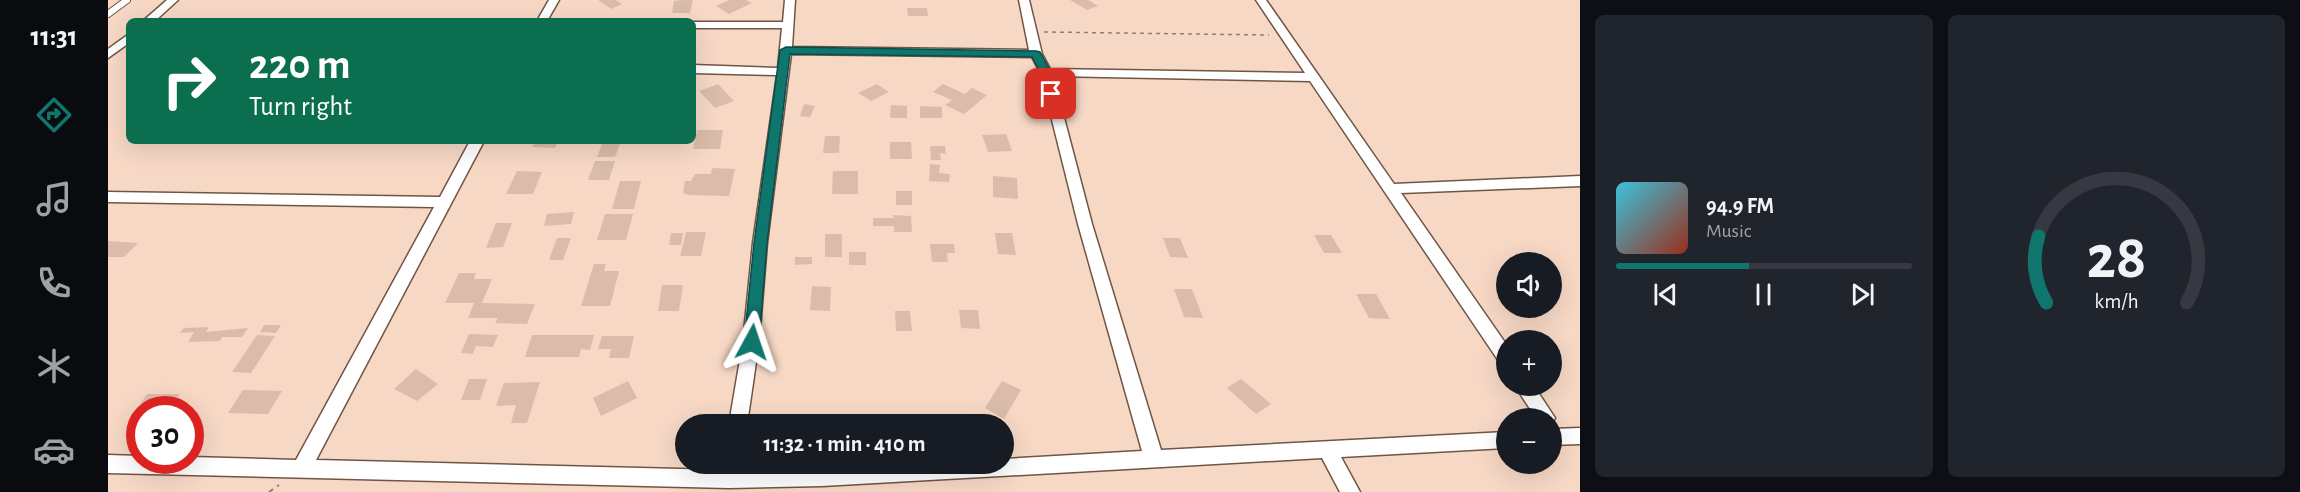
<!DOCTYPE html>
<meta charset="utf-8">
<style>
body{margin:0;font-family:"Alegreya Sans",sans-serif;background:#20242c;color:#f1f3f6;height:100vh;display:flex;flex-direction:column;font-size:22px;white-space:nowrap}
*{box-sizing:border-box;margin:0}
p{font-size:20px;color:#9ea1a6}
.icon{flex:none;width:33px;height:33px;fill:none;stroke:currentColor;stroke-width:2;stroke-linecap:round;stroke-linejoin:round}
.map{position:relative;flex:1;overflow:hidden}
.panel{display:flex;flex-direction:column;gap:15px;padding:15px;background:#0d0f14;width:720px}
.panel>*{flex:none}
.hud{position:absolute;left:18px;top:18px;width:570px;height:126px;border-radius:9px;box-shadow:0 6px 24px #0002;background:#0b6e4f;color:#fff;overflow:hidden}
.fabs{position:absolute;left:1388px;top:252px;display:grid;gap:12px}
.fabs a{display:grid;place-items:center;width:66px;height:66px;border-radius:50%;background:#171b24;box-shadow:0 6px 24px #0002;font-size:30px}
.speed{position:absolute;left:18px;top:396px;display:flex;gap:12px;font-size:30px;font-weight:700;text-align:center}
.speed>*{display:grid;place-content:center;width:78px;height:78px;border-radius:50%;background:#171b24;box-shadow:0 6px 24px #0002;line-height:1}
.speed .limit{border:9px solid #d22;background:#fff;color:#111}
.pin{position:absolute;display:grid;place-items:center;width:51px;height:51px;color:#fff;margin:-26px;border-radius:12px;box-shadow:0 3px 9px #0006}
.me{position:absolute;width:66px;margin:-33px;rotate:5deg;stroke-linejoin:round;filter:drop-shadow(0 0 4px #0008)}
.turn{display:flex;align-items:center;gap:21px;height:126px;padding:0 24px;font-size:27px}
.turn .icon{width:78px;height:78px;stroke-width:2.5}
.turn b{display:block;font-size:42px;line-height:51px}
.panel .card{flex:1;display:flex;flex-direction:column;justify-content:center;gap:9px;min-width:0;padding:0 21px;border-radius:9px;background:#20242c}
.panel .dial{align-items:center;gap:0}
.dial svg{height:156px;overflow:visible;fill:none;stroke:#363941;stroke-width:7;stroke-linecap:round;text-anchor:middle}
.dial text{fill:#f1f3f6;stroke:none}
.song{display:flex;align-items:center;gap:18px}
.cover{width:72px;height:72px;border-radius:9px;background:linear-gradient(135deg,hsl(190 70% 55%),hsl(10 70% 35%))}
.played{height:6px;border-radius:3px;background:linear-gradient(90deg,#0f766e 45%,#363941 45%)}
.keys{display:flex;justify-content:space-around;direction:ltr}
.panel .tiles{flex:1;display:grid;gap:15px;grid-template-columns:repeat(2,1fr)}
.trip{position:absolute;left:567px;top:414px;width:339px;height:60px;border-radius:30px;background:#171b24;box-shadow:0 6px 24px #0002;font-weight:600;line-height:60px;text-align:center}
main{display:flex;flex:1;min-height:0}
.dock{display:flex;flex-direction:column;width:108px;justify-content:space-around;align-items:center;background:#090b0e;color:#9ea1a6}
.dock .icon{width:42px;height:42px}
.dock .on{color:#0f766e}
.dock b{font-size:27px;color:#f1f3f6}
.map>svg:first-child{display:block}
</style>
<main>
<nav class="dock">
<b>11:31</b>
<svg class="icon on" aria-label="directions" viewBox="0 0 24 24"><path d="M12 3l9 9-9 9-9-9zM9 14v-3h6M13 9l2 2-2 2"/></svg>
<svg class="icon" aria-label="music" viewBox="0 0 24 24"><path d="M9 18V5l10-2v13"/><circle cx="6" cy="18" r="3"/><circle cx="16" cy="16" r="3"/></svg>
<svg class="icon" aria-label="phone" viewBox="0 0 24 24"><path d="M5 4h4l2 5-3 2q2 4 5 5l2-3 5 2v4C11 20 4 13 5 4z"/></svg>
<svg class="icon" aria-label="climate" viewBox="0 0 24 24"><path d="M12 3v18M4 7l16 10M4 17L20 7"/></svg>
<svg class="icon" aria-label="car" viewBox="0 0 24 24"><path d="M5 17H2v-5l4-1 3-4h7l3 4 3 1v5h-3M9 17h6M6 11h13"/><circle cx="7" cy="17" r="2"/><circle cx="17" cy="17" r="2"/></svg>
</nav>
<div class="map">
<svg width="1472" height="492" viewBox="0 0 1472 492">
<rect width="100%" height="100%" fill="#f7d8c5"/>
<g fill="#dbbcaa">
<polygon points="490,0 508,0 514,4 503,9"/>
<polygon points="574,0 585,0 582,13 564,13 566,1"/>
<polygon points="621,0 638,0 644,3 621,14 608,6"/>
<polygon points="962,0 980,0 990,6 979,10"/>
<polygon points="799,8 819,8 820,16 800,16"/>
<polygon points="610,84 626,101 607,108 591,91"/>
<polygon points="769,84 781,92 763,101 750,93"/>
<polygon points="835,84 857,94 864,88 879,95 856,114 837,105 844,100 825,92"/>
<polygon points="696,104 707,106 702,117 692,116"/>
<polygon points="783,105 799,106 799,118 782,118"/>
<polygon points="812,106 834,107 834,118 812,118"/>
<polygon points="589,130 615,130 612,149 585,149"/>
<polygon points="898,134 904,151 880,152 874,135"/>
<polygon points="717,136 732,136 731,153 715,153"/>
<polygon points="427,141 451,141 447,148 424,147"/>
<polygon points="782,142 803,142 804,159 782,159"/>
<polygon points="494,144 512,144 507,157 489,157"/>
<polygon points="822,146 837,146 838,154 832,153 833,160 823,160"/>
<polygon points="487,161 507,161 501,180 480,180"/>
<polygon points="822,164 832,165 831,173 842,174 841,182 821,181"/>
<polygon points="604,168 627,169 621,196 581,195 575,193 577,181 583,181 587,174 603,174"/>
<polygon points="409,171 434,172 425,194 398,194"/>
<polygon points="725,171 750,171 750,194 724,194"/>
<polygon points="885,176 909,178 910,199 885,197"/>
<polygon points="512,181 533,181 526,209 504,209"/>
<rect x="788" y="191" width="16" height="14"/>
<polygon points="466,212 463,224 436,226 439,214"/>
<polygon points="497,214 525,214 518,240 489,240"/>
<polygon points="785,215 803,216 804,232 786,232 786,226 765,226 765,218 786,218"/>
<polygon points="388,223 404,223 395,247 378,248"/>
<polygon points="578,232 598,232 593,256 572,256"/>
<polygon points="563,233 575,233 573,245 561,245"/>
<polygon points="887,233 904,233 908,255 890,254"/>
<rect x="717" y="234" width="17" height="23"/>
<polygon points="1206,235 1223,235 1234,253 1216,253"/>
<polygon points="449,238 463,238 455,260 441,260"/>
<polygon points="1055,238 1072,238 1080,258 1062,257"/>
<polygon points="0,241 30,243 16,257 0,257"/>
<polygon points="822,244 846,244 847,253 839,253 840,262 824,262"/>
<rect x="741" y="252" width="17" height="13"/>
<polygon points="687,257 704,257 704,264 687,265"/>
<polygon points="486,264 498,264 496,271 511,271 502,306 473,306"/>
<polygon points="351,273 368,273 366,279 384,279 374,303 427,304 419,324 387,323 390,318 360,318 366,303 337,303"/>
<polygon points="554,285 575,285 571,311 550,311"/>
<polygon points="704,286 723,287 722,311 702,310"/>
<polygon points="1066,289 1084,289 1095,318 1076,317"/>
<polygon points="1248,294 1268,294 1282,319 1261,318"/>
<polygon points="851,310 870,310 872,329 853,328"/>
<polygon points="787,311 802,311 804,331 788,331"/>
<polygon points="156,325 173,325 168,333 152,332"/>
<polygon points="101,327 98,332 140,328 134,337 114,337 112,341 80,342 86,332 72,333 76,328"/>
<polygon points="361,334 390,335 385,347 368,346 365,354 353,353"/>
<polygon points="149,335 167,336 143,373 124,372"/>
<polygon points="424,335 486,335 482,350 473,349 471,357 417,357"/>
<polygon points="494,336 526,336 521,358 501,358 503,349 490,349"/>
<polygon points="308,369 330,384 309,401 286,389"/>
<polygon points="361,379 379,379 372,400 353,400"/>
<polygon points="1133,379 1163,404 1148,414 1119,388"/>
<polygon points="520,381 529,398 493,416 485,398"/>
<polygon points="894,381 913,390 896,419 877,408"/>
<polygon points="432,382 419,423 403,423 408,405 388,406 396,383"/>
<polygon points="135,390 174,391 160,414 120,413"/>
<polygon points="39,394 72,394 61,410 32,410 32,415 25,415"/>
</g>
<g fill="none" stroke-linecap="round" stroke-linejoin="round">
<g stroke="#705545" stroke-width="8">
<polyline id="lane" points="0,14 19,0"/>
</g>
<g stroke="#705545" stroke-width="3">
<g id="street">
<polygon points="59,0 70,0 47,21 35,21"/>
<polygon points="441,0 451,0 439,21 429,21"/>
<polygon points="677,0 687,0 684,47 921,50 911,0 921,0 934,54 942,69 1197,73 1148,0 1158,0 1286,184 1472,176 1472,186 1293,193 1398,344 1398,365 1392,363 1202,81 945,76 984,224 1053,450 1398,432 1398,448 1233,457 1252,492 1232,492 1214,458 714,486 621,488 0,473 0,455 32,456 32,460 82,460 82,457 188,460 326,207 0,202 0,192 332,197 362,141 376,141 208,460 613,470 614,464 632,464 632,470 802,464 896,464 896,459 1034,451 970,224 932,72 924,57 683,54 659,243 651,342 639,424 621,424 635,342 645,243 669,75 585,73 585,65 670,68 674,28 585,28 585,22 675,22"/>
<polygon points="21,34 21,43 0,58 0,49"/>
<polygon points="1407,386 1426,386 1447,418 1444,424 1443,418 1428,418"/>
<polygon points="1472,428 1472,444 1443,445 1443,429"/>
</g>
</g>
<polyline stroke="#937d70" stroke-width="1.5" stroke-dasharray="4 4" stroke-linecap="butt" points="936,32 1161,35"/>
<polyline stroke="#937d70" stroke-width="2" stroke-dasharray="5 5" stroke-linecap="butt" points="161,492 171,485"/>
<use href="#lane" stroke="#fff" stroke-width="6"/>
<use href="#street" fill="#fff" fill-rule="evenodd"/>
</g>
<polygon fill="#0f766e" stroke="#0a4d48" stroke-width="1.5" points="678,47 928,51 932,52 943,72 949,94 943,97 938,94 932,72 924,57 682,54 659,243 651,342 649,346 638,346 636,342 646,243 672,50"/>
</svg>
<div class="fabs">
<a><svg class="icon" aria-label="sound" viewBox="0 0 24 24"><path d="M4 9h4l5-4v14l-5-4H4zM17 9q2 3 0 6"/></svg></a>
<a>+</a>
<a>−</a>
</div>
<div class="speed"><div class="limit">30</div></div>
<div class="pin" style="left:943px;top:94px;background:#d93025"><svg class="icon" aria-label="arrive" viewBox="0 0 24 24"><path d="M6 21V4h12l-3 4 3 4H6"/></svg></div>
<svg class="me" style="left:644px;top:342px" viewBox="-20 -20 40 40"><path d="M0-17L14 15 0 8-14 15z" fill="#0f766e" stroke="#fff" stroke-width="4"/></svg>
<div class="trip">11:32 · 1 min · 410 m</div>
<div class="hud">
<div class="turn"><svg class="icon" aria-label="right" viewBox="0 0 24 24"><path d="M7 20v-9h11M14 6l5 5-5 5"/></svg><div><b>220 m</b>Turn right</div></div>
</div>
</div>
<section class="panel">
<div class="tiles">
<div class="card">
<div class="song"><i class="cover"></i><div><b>94.9 FM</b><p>Music</p></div></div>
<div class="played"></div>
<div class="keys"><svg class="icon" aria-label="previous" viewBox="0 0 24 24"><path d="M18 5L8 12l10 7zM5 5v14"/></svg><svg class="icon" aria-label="pause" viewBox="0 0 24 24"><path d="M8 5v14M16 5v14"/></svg><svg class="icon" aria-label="next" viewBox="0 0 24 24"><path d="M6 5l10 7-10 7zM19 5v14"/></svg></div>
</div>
<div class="card dial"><svg viewBox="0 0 100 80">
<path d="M14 69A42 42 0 1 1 86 69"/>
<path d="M14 69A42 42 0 0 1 10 35" stroke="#0f766e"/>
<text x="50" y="56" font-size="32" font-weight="700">28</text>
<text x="50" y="72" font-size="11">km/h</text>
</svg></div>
</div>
</section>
</main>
